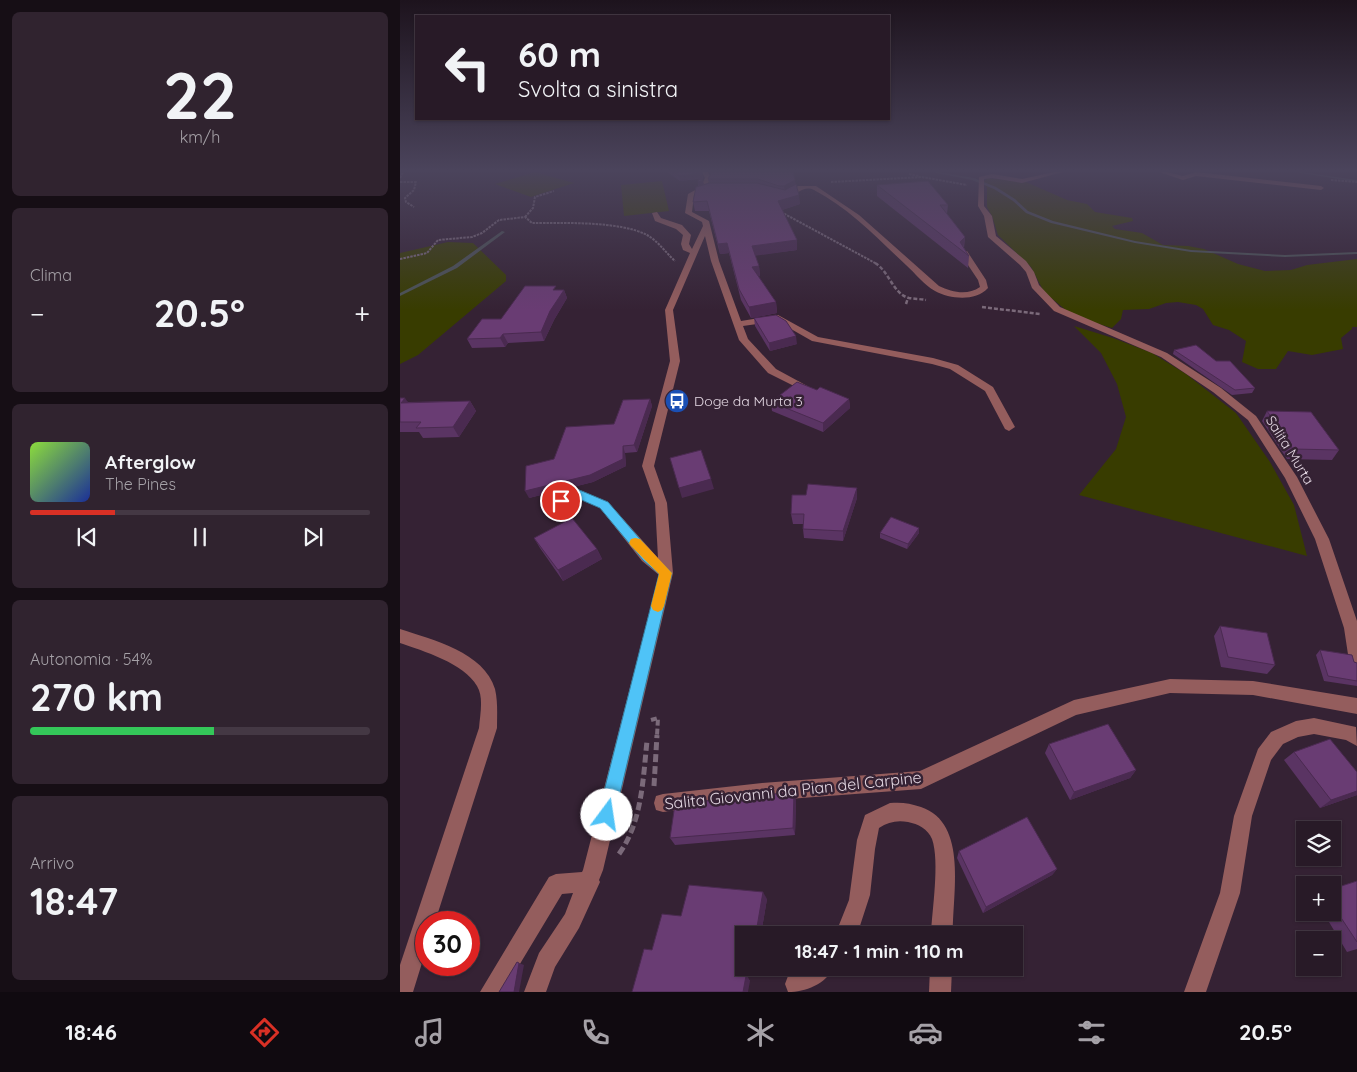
<!DOCTYPE html>
<html lang="it">
<meta charset="utf-8">
<style>
body{margin:0;font-family:Quicksand,sans-serif;background:#30232f;color:#f1f3f6;height:100vh;display:flex;flex-direction:column;font-size:19px;white-space:nowrap}
*{box-sizing:border-box;margin:0}
p{font-size:16px;color:#a5a1a7}
.icon{flex:none;width:28px;height:28px;fill:none;stroke:currentColor;stroke-width:2;stroke-linecap:round;stroke-linejoin:round}
.map{position:relative;flex:1;overflow:hidden}
.side{display:flex;flex-direction:column;gap:12px;padding:12px;background:#160e15;width:400px}
.side>*{flex:none}
.top-card{position:absolute;left:15px;top:15px;width:475px;height:105px;border-radius:0px;box-shadow:0 1px 4px #0004,0 0 0 1px #443844;background:#281a27;color:#f1f3f6;overflow:hidden}
.tools{position:absolute;left:896px;top:821px;display:grid;gap:10px}
.tools a{display:grid;place-items:center;width:45px;height:45px;border-radius:0px;background:#281a27;box-shadow:0 1px 4px #0004,0 0 0 1px #443844;font-size:25px}
.speed{position:absolute;left:15px;top:911px;display:flex;gap:10px;font-size:25px;font-weight:700;text-align:center}
.speed>*{display:grid;place-content:center;width:65px;height:65px;border-radius:50%;background:#281a27;box-shadow:0 1px 4px #0004,0 0 0 1px #443844;line-height:1}
.speed .limit{border:8px solid #d22;background:#fff;color:#111}
.pin{position:absolute;display:grid;place-items:center;width:42px;height:42px;color:#fff;margin:-21px;border:2px solid #fff;border-radius:50%;box-shadow:0 1px 5px #0007}
.me{position:absolute;width:55px;margin:-28px;rotate:14deg;stroke-linejoin:round;filter:drop-shadow(0 0 4px #0008)}
.turn{display:flex;align-items:center;gap:18px;height:105px;padding:0 20px;font-size:22px}
.turn .icon{width:65px;height:65px;stroke-width:2.5}
.turn b{display:block;font-size:35px;line-height:42px}
.big{font-size:38px;font-weight:700;line-height:1.1}
.side .card{flex:1;display:flex;flex-direction:column;justify-content:center;gap:8px;min-width:0;padding:0 18px;border-radius:8px;background:#30232f}
.side .dial{align-items:center;gap:0}
.dial b{font-size:65px;line-height:1}
.song{display:flex;align-items:center;gap:15px}
.cover{width:60px;height:60px;border-radius:8px;background:linear-gradient(135deg,hsl(90 70% 55%),hsl(230 70% 35%))}
.played{height:5px;border-radius:2px;background:linear-gradient(90deg,#d93025 25%,#443844 25%)}
.keys{display:flex;justify-content:space-around;direction:ltr}
.heat{display:flex;justify-content:space-between;align-items:center;font-size:28px;direction:ltr}
.charge{height:8px;border-radius:4px;background:linear-gradient(90deg,#34c759 54%,#443844 0)}
.trip{position:absolute;left:335px;top:926px;width:288px;height:50px;border-radius:0px;background:#281a27;box-shadow:0 1px 4px #0004,0 0 0 1px #443844;font-weight:700;line-height:50px;text-align:center}
.dock{display:flex;height:80px;justify-content:space-around;align-items:center;background:#100a10;color:#a5a1a7}
.dock .icon{width:35px;height:35px}
.dock .selected{color:#d93025}
.dock b{font-size:22px;color:#f1f3f6}
main{display:flex;flex:1;min-height:0}
.map>svg:first-child{display:block}
</style>
<main>
<section class="side">
<div class="card dial"><b>22</b><p>km/h</p></div>
<div class="card"><p>Clima</p>
<div class="heat"><a>−</a><b class="big">20.5°</b><a>+</a></div>
</div>
<div class="card">
<div class="song"><i class="cover"></i><div><b>Afterglow</b><p>The Pines</p></div></div>
<div class="played"></div>
<div class="keys"><svg class="icon" aria-label="previous" viewBox="0 0 24 24"><path d="M18 5L8 12l10 7zM5 5v14"/></svg><svg class="icon" aria-label="pause" viewBox="0 0 24 24"><path d="M8 5v14M16 5v14"/></svg><svg class="icon" aria-label="next" viewBox="0 0 24 24"><path d="M6 5l10 7-10 7zM19 5v14"/></svg></div>
</div>
<div class="card"><p>Autonomia · 54%</p><b class="big">270 km</b><div class="charge"></div></div>
<div class="card"><p>Arrivo</p><b class="big">18:47</b></div>
</section>
<div class="map">
<svg width="957" height="992" viewBox="0 0 957 992">
<rect width="100%" height="100%" fill="#352234"/>
<g fill="#383c00">
<polygon points="135,172 174,183 131,197 95,184"/>
<polygon points="587,178 626,182 667,200 687,204 695,212 732,218 733,221 712,226 715,229 742,233 763,245 788,246 804,249 838,264 865,271 891,270 907,265 957,259 957,327 952,327 952,329 941,338 943,349 912,355 888,351 876,369 858,369 842,362 846,341 829,330 813,325 803,309 796,305 778,302 766,303 749,309 723,310 721,319 712,328 673,316 644,292 631,267 598,235 592,216 587,207 587,188 583,183"/>
<polygon points="262,181 269,211 224,216 221,185"/>
<polygon points="48,242 73,243 106,275 106,281 18,355 0,364 0,253"/>
<polygon points="674,326 713,338 752,353 786,374 836,413 870,462 894,505 907,556 679,495 716,449 726,417 717,384 701,353"/>
</g>
<g fill="none" stroke-linecap="round" stroke-linejoin="round">
<g fill="#4c5356" fill-rule="evenodd">
<polygon points="532,172 538,172 574,178 596,187 615,199 628,211 653,221 735,241 791,250 885,255 957,252 957,254 885,257 791,252 735,243 651,223 626,213 613,201 594,189 572,180"/>
<polygon points="895,172 901,172 957,180 957,182"/>
<polygon points="102,231 105,232 57,268 0,296 0,293 53,266"/>
</g>
<g stroke="#7b6a7a" stroke-width="2" stroke-dasharray="2.5 1" stroke-linecap="butt">
<polyline points="509,174 519,176"/>
<polyline points="0,178 3,172"/>
<polyline points="931,180 957,182"/>
<polyline points="0,182 16,182 14,190 5,198 6,202 14,207"/>
<polyline points="431,182 522,177 567,185"/>
<polyline points="381,212 477,264"/>
<polyline points="125,217 133,208 135,197 154,191"/>
<path d="M0 259 27 253 38 240 72 237 82 233 99 220 125 217 132 223C162 223 221 221 247 235 258 241 266 253 275 261"/>
</g>
<g stroke="#7b6a7a" stroke-width="2.5" stroke-dasharray="4 2" stroke-linecap="butt">
<path d="M475 263C489 271 493 294 509 298 515 299 521 299 526 300"/>
<polyline points="506,304 508,298"/>
<polyline points="582,307 640,314"/>
</g>
<polyline stroke="#7b6a7a" stroke-width="4" stroke-dasharray="6 3" stroke-linecap="butt" points="251,720 258,718 257,736"/>
<g stroke="#7b6a7a" stroke-width="5" stroke-dasharray="8 4" stroke-linecap="butt">
<polyline points="254,786 257,735"/>
<path d="M219 854C242 822 243 779 247 741"/>
</g>
<g fill="#945d5d" fill-rule="evenodd">
<polygon points="302,172 308,172 311,178 307,185 302,184 305,178"/>
<polygon points="654,172 663,172 622,183 592,178 584,179 584,206 592,216 596,236 626,261 634,272 639,285 660,307 767,353 821,388 856,416 897,477 929,539 957,621 957,668 951,666 949,661 944,628 915,539 885,478 848,420 813,392 761,357 654,311 632,288 626,272 620,265 588,237 584,216 578,206 579,177 592,174 622,179"/>
<polygon points="759,172 767,172 783,176 796,172 921,186 924,188 921,190 796,176 783,180"/>
<path d="M398 186H416L459 215 539 286C552 292 567 296 580 287L578 280 560 253 567 251 586 280 588 288C575 302 550 299 535 291 524 285 515 273 506 265 478 239 449 208 414 190 401 183 392 203 380 195L389 192Z"/>
<polygon points="312,188 312,190 300,192 294,195 292,212 309,221 319,261 341,321 378,315 418,337 533,358 558,365 593,387 615,427 609,431 605,429 585,391 550,369 532,364 412,341 377,321 343,326 348,339 376,369 411,388 410,390 402,390 368,373 339,340 311,261 305,236 273,310 280,361 254,466 267,503 273,573 203,870 199,880 200,882 179,928 155,967 146,992 124,992 139,953 165,914 173,893 162,894 103,992 80,992 149,877 156,874 182,872 183,870 259,575 242,561 200,508 177,498 161,505 157,504 155,501 157,498 177,489 208,502 258,558 255,503 242,466 270,361 265,310 290,253 283,250 281,244 283,235 276,229 255,221 252,213 257,212 261,218 282,225 291,235 289,244 292,249 303,226 302,222 285,213 288,194 297,189"/>
<path d="M0 629C33 640 84 652 95 689 98 702 97 715 97 728L35 922H26V950L13 992H0V965L79 728C80 715 84 697 77 686 64 663 23 651 0 643Z"/>
<polygon points="770,679 853,681 957,698 957,714 853,695 770,693 676,715 521,789 362,801 263,812 256,810 254,803 256,796 263,794 362,783 520,771 674,700"/>
<polygon points="914,718 956,727 957,746 946,740 914,734 898,737 883,744 871,760 852,816 840,893 806,992 784,992 820,893 834,816 858,749 871,732 896,721"/>
<path d="M490 803C501 802 510 803 521 807 569 823 552 896 553 935H531C532 910 540 862 532 839 528 829 518 824 508 822 497 820 488 822 479 828L475 849 470 895 457 935H435L449 900 457 840 465 815Z"/>
<path d="M403 968H433C426 984 405 992 388 992L385 984 388 976Z"/>
<polygon points="530,968 552,968 551,992 529,992"/>
</g>
</g>
<g fill="#5a3463">
<polygon points="267,172 301,172 303,178 302,180 304,184 309,183 308,179 311,174 310,172 393,172 400,204 382,210 397,240 397,250 355,255 359,266 360,276 358,277 376,302 377,313 351,318 341,300 329,253 320,254 309,211 295,211 293,202 298,186 298,179 280,181"/>
<polygon points="477,185 548,205 547,214 565,237 564,248 569,256 568,268 477,196"/>
<polygon points="158,290 164,290 167,298 154,320 144,341 108,343 105,347 72,348 67,339 101,319"/>
<polygon points="354,318 397,344 370,351 355,326"/>
<polygon points="774,350 816,361 855,388 852,393 832,395 773,354"/>
<polygon points="417,390 449,399 450,408 423,432 372,411 371,402"/>
<polygon points="0,398 8,402 70,401 76,411 59,437 23,438 19,432 0,432"/>
<polygon points="250,399 252,406 237,452 225,453 226,466 193,482 129,498 154,459 214,424"/>
<polygon points="867,411 939,450 932,460 887,459 862,421"/>
<polygon points="406,495 457,498 443,541 404,538 403,529 403,524 393,524 391,514"/>
<polygon points="519,528 519,533 507,549 480,538 480,533"/>
<polygon points="134,538 197,549 202,559 163,581 140,548"/>
<polygon points="820,626 875,665 867,674 821,667 814,636"/>
<polygon points="920,650 957,663 957,686 924,681 916,655"/>
<polygon points="649,744 736,770 730,778 670,800 645,753"/>
<polygon points="894,752 957,795 920,808 884,760"/>
<polygon points="396,800 395,835 275,845 270,838"/>
<polygon points="559,851 657,869 652,875 583,913 557,858"/>
<polygon points="957,881 957,949 947,952 923,912 932,912 932,889"/>
<polygon points="367,899 361,934 356,933 356,935 344,935 344,968 350,968 348,978 350,981 252,950 281,916"/>
</g>
<g fill="#4a2a50">
<polygon points="302,173 303,178 302,181 303,181 304,186 299,188 298,182 300,178 280,181 279,176"/>
<polygon points="395,180 395,185 385,191 384,186"/>
<polygon points="399,195 400,204 379,211 378,201"/>
<polygon points="565,237 563,249 560,242"/>
<polygon points="397,240 397,250 354,256 352,246"/>
<polygon points="327,243 329,253 320,254 318,244"/>
<polygon points="359,266 360,276 353,277 352,267"/>
<polygon points="164,290 167,298 154,320 144,341 141,332 150,311"/>
<polygon points="376,302 377,313 351,318 349,307"/>
<polygon points="103,334 108,343 105,347 100,338"/>
<polygon points="396,336 397,344 370,351 369,343"/>
<polygon points="5,398 12,408 1,403"/>
<polygon points="250,399 252,406 237,452 234,445"/>
<polygon points="449,399 450,408 423,432 423,423"/>
<polygon points="70,401 76,411 59,437 53,427"/>
<polygon points="223,446 225,453 226,466 193,482 129,498 125,491"/>
<polygon points="311,479 314,489 282,498 279,488"/>
<polygon points="457,488 457,498 443,541 443,531"/>
<polygon points="519,528 519,533 507,549 508,544"/>
<polygon points="197,549 202,559 163,581 158,570"/>
<polygon points="736,770 730,778 670,800 674,792"/>
<polygon points="957,791 957,795 920,808 931,800"/>
<polygon points="394,792 396,800 395,835 393,828"/>
<polygon points="657,869 652,875 583,913 586,907"/>
<polygon points="363,892 367,899 361,934 357,927"/>
<polygon points="352,926 356,933 356,935 350,935"/>
<polygon points="119,963 124,965 119,992 114,992"/>
<polygon points="344,968 350,968 348,978 350,981 348,992 343,992 343,975"/>
</g>
<g fill="#693c73" stroke="#4a2a50">
<polygon points="274,172 301,172 302,173 299,179 303,181 298,182 300,173 279,176"/>
<polygon points="312,172 393,172 395,180 384,186 379,186 358,179 308,179"/>
<polygon points="528,181 548,205 540,205 565,237 560,242 569,256 477,185"/>
<polygon points="310,183 357,183 385,190 396,184 399,195 378,201 397,240 352,246 359,266 352,267 376,302 349,307 339,289 327,243 318,244 307,201 293,202 296,187"/>
<polygon points="125,286 156,286 153,290 164,290 150,311 141,332 103,334 100,338 67,339 82,319 101,319"/>
<polygon points="376,315 386,321 396,336 369,343 354,318"/>
<polygon points="796,345 816,361 830,361 855,388 835,390 774,350"/>
<polygon points="397,382 417,390 420,387 449,399 423,423 371,402"/>
<polygon points="0,398 5,398 1,403 70,401 53,427 16,428 21,422 0,422"/>
<polygon points="250,399 234,445 223,446 223,459 190,475 125,491 126,466 154,459 166,427 214,424 223,400"/>
<polygon points="867,411 911,412 939,450 893,449"/>
<polygon points="301,450 311,479 279,488 270,458"/>
<polygon points="408,484 457,488 443,531 403,529 404,514 391,514 392,495 406,495"/>
<polygon points="491,517 519,528 508,544 480,533"/>
<polygon points="172,518 197,549 158,570 134,538"/>
<polygon points="820,626 867,633 875,665 828,657"/>
<polygon points="920,650 952,655 954,662 957,663 957,681 928,676"/>
<polygon points="708,724 736,770 674,792 649,744"/>
<polygon points="930,739 957,772 957,791 931,800 894,752"/>
<polygon points="394,792 393,828 270,838 275,804"/>
<polygon points="627,817 657,869 586,907 559,851"/>
<polygon points="957,881 957,942 932,904 932,889"/>
<polygon points="289,885 363,892 357,927 352,926 350,935 344,935 344,968 343,975 346,976 343,992 232,992 244,949 252,950 262,914 281,916"/>
<polygon points="117,962 119,963 114,992 99,992"/>
</g>
<linearGradient id="sky" x2="0" y2="1"><stop stop-color="#1d131d"/><stop offset="0.55" stop-color="#4b445c"/><stop offset="1" stop-color="#4b445c" stop-opacity="0"/></linearGradient>
<rect width="957" height="310" fill="url(#sky)"/>
<polygon fill="#4fc3f7" stroke="#337fa1" points="177,489 208,502 252,553 272,573 215,815 213,821 207,823 201,821 198,815 259,574 243,560 200,508 177,498 165,504 157,504 155,501 157,498"/>
<polygon fill="#f59e0b" points="235,538 240,539 272,573 264,606 262,610 258,612 253,610 251,606 259,574 231,546 229,543 231,539"/>
<defs>
<g id="bus-disc" transform="scale(1.25)"><circle r="9.5" fill="#1a4fb4" stroke="#352234"/><path d="M-5-6H5V4H4V6H2V4H-2V6H-4V4H-5ZM-3.5-4V0h7V-4ZM-3.5 1.2v1.5H-2V1.2ZM2 1.2v1.5H3.5V1.2Z" fill="#fff"/></g>
</defs>
<g fill-rule="evenodd">
<use href="#bus-disc" x="277" y="401"/>
</g>
<g text-anchor="middle" dominant-baseline="central" stroke-width="5" stroke-linejoin="round" paint-order="stroke">
<g font-size="14" fill="#e3d7e2" stroke="#352234" text-anchor="start">
<text x="294" y="401">Doge da Murta 3</text>
</g>
<g font-size="14" fill="#e3d7e2" stroke="#352234">
<text transform="translate(890 450) rotate(58)">Salita Murta</text>
</g>
<g font-size="16" fill="#e3d7e2" stroke="#352234">
<text transform="translate(393 790) rotate(-6)">Salita Giovanni da Pian del Carpine</text>
</g>
</g>
</svg>
<div class="tools">
<a><svg class="icon" aria-label="layers" viewBox="0 0 24 24"><path d="M12 4l9 5-9 5-9-5zM3 14l9 5 9-5"/></svg></a>
<a>+</a>
<a>−</a>
</div>
<div class="speed"><div class="limit">30</div></div>
<div class="pin" style="left:161px;top:501px;background:#d93025"><svg class="icon" aria-label="arrive" viewBox="0 0 24 24"><path d="M6 21V4h12l-3 4 3 4H6"/></svg></div>
<svg class="me" style="left:207px;top:815px" viewBox="-20 -20 40 40"><circle r="19" fill="#fff"/><path d="M0-13L10 11 0 6-10 11z" fill="#4fc3f7"/></svg>
<div class="trip">18:47 · 1 min · 110 m</div>
<div class="top-card">
<div class="turn"><svg class="icon" aria-label="left" viewBox="0 0 24 24"><path d="M17 20v-9H6M10 6l-5 5 5 5"/></svg><div><b>60 m</b>Svolta a sinistra</div></div>
</div>
</div>
</main>
<nav class="dock">
<b>18:46</b>
<svg class="icon selected" aria-label="directions" viewBox="0 0 24 24"><path d="M12 3l9 9-9 9-9-9zM9 14v-3h6M13 9l2 2-2 2"/></svg>
<svg class="icon" aria-label="music" viewBox="0 0 24 24"><path d="M9 18V5l10-2v13"/><circle cx="6" cy="18" r="3"/><circle cx="16" cy="16" r="3"/></svg>
<svg class="icon" aria-label="phone" viewBox="0 0 24 24"><path d="M5 4h4l2 5-3 2q2 4 5 5l2-3 5 2v4C11 20 4 13 5 4z"/></svg>
<svg class="icon" aria-label="climate" viewBox="0 0 24 24"><path d="M12 3v18M4 7l16 10M4 17L20 7"/></svg>
<svg class="icon" aria-label="car" viewBox="0 0 24 24"><path d="M5 17H2v-5l4-1 3-4h7l3 4 3 1v5h-3M9 17h6M6 11h13"/><circle cx="7" cy="17" r="2"/><circle cx="17" cy="17" r="2"/></svg>
<svg class="icon" aria-label="filters" viewBox="0 0 24 24"><path d="M4 7h16M4 17h16"/><circle cx="9" cy="7" r="2"/><circle cx="15" cy="17" r="2"/></svg>
<b>20.5°</b>
</nav>
